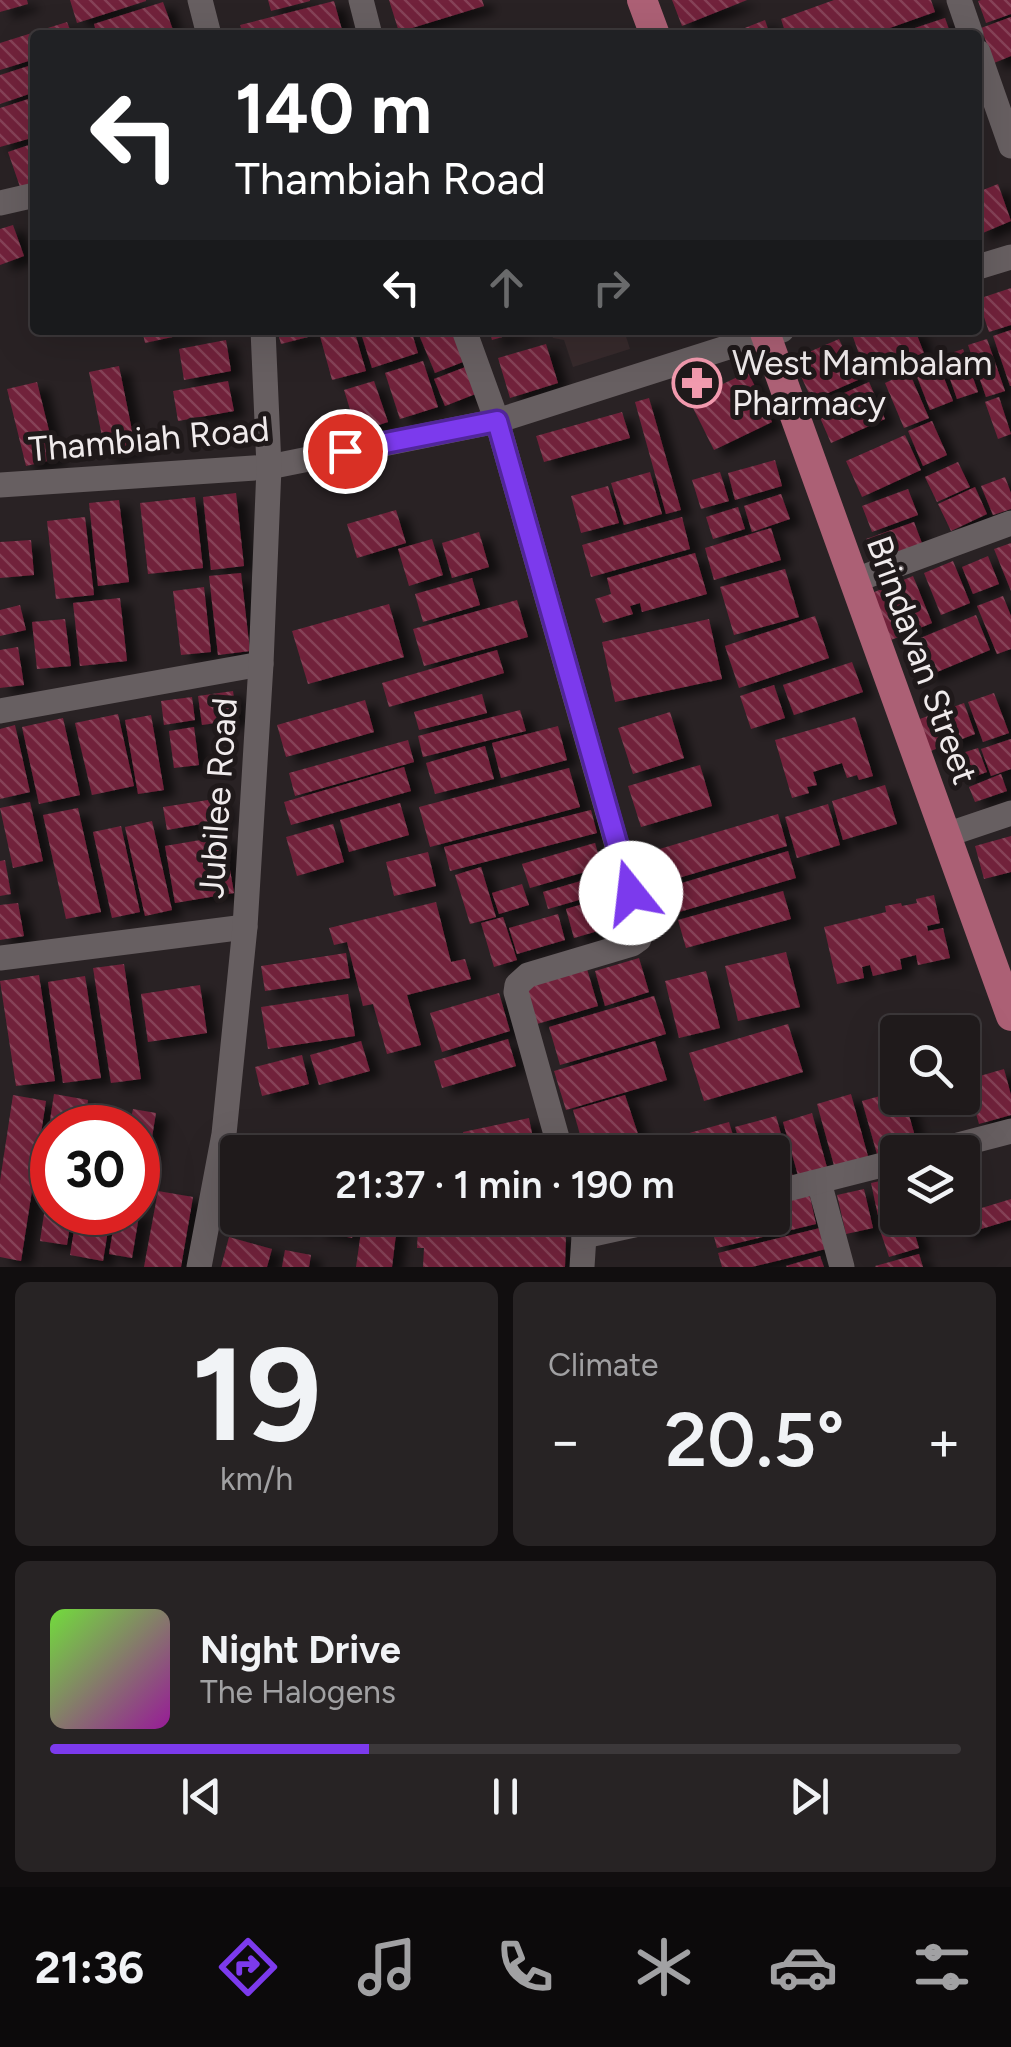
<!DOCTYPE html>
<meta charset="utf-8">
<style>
body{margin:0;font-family:Figtree,sans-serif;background:#272324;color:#f1f3f6;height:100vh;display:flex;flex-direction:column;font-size:38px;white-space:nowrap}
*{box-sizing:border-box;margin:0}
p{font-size:32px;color:#a1a1a3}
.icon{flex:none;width:55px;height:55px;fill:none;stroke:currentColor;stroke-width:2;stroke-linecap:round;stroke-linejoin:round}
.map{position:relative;height:1267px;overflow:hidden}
.details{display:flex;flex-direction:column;gap:15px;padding:15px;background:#110e0f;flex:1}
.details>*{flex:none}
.hud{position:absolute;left:30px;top:30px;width:952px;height:305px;border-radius:10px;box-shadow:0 10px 40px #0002,0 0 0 2px #3c383a;background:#202124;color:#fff;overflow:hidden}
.buttons{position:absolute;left:880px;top:1015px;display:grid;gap:20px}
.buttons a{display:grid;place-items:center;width:100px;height:100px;border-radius:10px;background:#1f1a1b;box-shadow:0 10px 40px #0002,0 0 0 2px #3c383a;font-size:50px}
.speed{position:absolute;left:30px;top:1105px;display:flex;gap:20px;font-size:50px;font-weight:700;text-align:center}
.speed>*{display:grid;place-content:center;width:130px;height:130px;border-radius:50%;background:#1f1a1b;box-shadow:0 10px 40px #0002,0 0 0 2px #3c383a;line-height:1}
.speed .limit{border:15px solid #d22;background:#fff;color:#111}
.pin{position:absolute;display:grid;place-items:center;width:85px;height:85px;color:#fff;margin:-42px;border:5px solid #fff;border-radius:50%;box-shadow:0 2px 10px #0007}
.me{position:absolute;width:110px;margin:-55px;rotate:344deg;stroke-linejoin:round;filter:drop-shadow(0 0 8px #0008)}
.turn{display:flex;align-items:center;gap:35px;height:210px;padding:0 40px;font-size:45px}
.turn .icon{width:130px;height:130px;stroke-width:2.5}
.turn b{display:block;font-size:70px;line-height:85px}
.lanes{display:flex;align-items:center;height:95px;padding:0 40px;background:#0003;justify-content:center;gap:50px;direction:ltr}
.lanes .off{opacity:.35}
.big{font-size:75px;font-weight:600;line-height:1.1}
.details .tile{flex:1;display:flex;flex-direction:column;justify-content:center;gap:15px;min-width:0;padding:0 35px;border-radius:15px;background:#272324}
.details .dial{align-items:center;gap:0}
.dial b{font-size:130px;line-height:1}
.song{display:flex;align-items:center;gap:30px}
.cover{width:120px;height:120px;border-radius:15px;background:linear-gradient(135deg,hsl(100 70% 55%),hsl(300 70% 35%))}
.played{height:10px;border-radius:5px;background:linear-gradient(90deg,#7c3aed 35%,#3c383a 35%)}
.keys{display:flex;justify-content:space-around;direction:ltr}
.heat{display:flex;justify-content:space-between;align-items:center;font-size:55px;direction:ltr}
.details .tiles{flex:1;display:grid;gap:15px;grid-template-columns:1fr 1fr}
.tile:last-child{grid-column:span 2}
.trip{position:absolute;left:220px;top:1135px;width:570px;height:100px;border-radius:10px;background:#1f1a1b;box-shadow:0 10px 40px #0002,0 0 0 2px #3c383a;font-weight:600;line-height:100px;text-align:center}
.menu{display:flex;height:160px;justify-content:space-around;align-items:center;background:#0c0a0b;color:#a1a1a3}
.menu .icon{width:70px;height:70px}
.menu .active{color:#7c3aed}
.menu b{font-size:45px;color:#f1f3f6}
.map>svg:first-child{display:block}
</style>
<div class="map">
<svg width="1011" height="1267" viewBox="0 0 1011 1267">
<defs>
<pattern id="building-back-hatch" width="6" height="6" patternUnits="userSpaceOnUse" patternTransform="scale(2.5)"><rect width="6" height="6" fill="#71233b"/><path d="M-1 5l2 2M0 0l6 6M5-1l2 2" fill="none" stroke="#864358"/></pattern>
<filter id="shadow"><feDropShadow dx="11" dy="6" stdDeviation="5" flood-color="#0009"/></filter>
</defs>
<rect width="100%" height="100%" fill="#292224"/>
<polygon fill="#372a2c" points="549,330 624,330 630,349 573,367 564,340 553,338"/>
<g fill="url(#building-back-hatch)" filter="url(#shadow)">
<polygon points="0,0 27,0 28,4 0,12"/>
<polygon points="70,0 146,0 146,1 77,23"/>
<polygon points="268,0 310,0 310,1 271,11"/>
<polygon points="389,0 482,0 484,6 399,32"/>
<polygon points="672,0 747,0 682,26"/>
<polygon points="834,0 931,0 935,12 870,35 786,35 781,19"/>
<polygon points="981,0 1011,0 1011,14 986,23 978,1"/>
<polygon points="334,1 342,30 324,35 243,35 240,25"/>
<polygon points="163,2 173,30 158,35 97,35 94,24"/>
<polygon points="1011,17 1011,56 994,63 981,28"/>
<polygon points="945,18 951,35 897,35 897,34"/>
<polygon points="765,20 770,35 727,35"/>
<polygon points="67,22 72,35 35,35 35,59 0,70 0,43"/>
<polygon points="35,64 35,92 0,104 0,75"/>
<polygon points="35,97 35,137 0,147 0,108"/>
<polygon points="35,143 35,182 20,187 8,152"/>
<polygon points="998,184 1011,221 978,235 978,192"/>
<polygon points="13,225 24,256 0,265 0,229"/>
<polygon points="1011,288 1011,325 989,332 978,299"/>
<polygon points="142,330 195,330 195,332 145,343"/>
<polygon points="277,330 330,330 331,331 281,344"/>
<polygon points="343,330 354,330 366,371 332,380 320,336"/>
<polygon points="360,330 411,330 418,353 372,368"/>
<polygon points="417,330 456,330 468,360 435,373"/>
<polygon points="489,330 523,330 523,331 492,340"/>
<polygon points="874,330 915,330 924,353 866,373 853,337"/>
<polygon points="1011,330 1011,386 1010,386 993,336"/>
<polygon points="839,339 858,380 812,400 793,359"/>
<polygon points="987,339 1005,391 986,397 968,345"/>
<polygon points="226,340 231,371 184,380 179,349"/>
<polygon points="546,344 558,383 510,398 498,358"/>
<polygon points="963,349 978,392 957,399 942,356"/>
<polygon points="937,360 953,401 930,410 914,369"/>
<polygon points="423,361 438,407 400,419 385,373"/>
<polygon points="119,366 136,450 106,456 89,372"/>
<polygon points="468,366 478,393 445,406 434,379"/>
<polygon points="748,372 772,422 714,450 689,400"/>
<polygon points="909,372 929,418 904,428 885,383"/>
<polygon points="228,381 234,411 178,421 173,391"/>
<polygon points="374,381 388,422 357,432 344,390"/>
<polygon points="37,382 56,459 26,466 7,389"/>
<polygon points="869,382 885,419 831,443 815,406"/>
<polygon points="999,397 1011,434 998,439 985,402"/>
<polygon points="649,398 681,510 666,514 635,402"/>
<polygon points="622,412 630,438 544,462 536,436"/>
<polygon points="932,421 947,455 923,466 908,431"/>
<polygon points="905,435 921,470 862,497 846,461"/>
<polygon points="775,460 782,486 735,500 728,473"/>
<polygon points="958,462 970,487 937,502 925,477"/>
<polygon points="650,472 662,514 624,525 611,483"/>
<polygon points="720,472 729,501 701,509 692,480"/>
<polygon points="1005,477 1011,493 1011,509 993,515 981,486"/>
<polygon points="608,486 619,523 581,533 571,496"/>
<polygon points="975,487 987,514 951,531 938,504"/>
<polygon points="908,489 918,515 872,532 862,506"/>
<polygon points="236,493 244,566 211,570 203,497"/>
<polygon points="781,494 790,519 752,532 744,506"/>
<polygon points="195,497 203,568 148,574 140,503"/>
<polygon points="119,500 129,582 98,586 89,503"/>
<polygon points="738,507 745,529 713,539 706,517"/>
<polygon points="396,510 406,543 357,558 347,524"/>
<polygon points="85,517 94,595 56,599 47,521"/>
<polygon points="682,517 690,549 591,577 582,545"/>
<polygon points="914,522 923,546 875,564 866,539"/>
<polygon points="771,528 781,560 714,580 705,548"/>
<polygon points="479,532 489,567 452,578 442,543"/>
<polygon points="432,539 443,575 409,586 398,549"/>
<polygon points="31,540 34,575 0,578 0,542"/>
<polygon points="1011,543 1011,591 994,549"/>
<polygon points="695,553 707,594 642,612 640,603 630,606 633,614 603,623 595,599 611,594 607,578"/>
<polygon points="988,556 999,584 973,594 962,567"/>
<polygon points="953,561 970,603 941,615 924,573"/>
<polygon points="785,569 799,617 734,635 720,587"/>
<polygon points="241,573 250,651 218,655 209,576"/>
<polygon points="913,576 932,623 891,640 872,593"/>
<polygon points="472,578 480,605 423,622 415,594"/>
<polygon points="204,587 211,652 181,655 173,591"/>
<polygon points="1003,596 1011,616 1011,649 997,654 977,606"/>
<polygon points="120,598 127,661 80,666 73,603"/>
<polygon points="517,600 528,637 424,666 413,629"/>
<polygon points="389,604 404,657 308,684 292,631"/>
<polygon points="20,605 26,630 0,636 0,610"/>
<polygon points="976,615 990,650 925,677 911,642"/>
<polygon points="815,616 829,658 739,688 725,646"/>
<polygon points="65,619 71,666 37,669 32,622"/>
<polygon points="709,619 722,679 615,702 602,642"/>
<polygon points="18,647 24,685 0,688 0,650"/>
<polygon points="497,650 504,673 389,707 382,683"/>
<polygon points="852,662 863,692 794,715 783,685"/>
<polygon points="774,685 785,718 751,729 740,696"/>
<polygon points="233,691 237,720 202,725 198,696"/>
<polygon points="994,693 1009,733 983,742 968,702"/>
<polygon points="482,694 487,713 419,730 414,712"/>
<polygon points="192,697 195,720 164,725 161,701"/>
<polygon points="365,700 374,732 286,757 277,725"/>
<polygon points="964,703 975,734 928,752 917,720"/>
<polygon points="520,710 526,731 423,757 418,736"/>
<polygon points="670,712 684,758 633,774 618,728"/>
<polygon points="118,714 134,786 92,795 75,723"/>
<polygon points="151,715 164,790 138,794 125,720"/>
<polygon points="855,717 873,776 859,780 857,775 847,778 842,763 813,772 817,785 807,787 809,793 792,798 775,740"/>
<polygon points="63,718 80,795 39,804 22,727"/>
<polygon points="15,725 30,792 0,799 0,729"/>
<polygon points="558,726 567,760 501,778 492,743"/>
<polygon points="194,727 199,765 174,768 169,731"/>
<polygon points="1011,739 1011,769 991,776 981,749"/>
<polygon points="408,740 414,762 295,796 289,773"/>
<polygon points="485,746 494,779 435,794 426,763"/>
<polygon points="978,748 987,772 962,781 953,756"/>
<polygon points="700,765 712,806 641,827 628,786"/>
<polygon points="404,767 411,791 291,825 284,802"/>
<polygon points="569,768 580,807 430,847 419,807"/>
<polygon points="1001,774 1007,791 975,802 969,787"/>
<polygon points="885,785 897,824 843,840 832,801"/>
<polygon points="221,798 224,820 167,830 163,807"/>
<polygon points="30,802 43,861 13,868 0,808"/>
<polygon points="400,803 409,835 349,852 340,820"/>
<polygon points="828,804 840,845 797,858 785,817"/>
<polygon points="78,808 101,912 66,919 43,815"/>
<polygon points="591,810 597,833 450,871 444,847"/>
<polygon points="778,814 787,846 665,882 656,850"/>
<polygon points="152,821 172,910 145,916 125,827"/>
<polygon points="333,824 344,862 297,876 286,837"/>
<polygon points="121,826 140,912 112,918 93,832"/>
<polygon points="224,836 234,893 175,903 165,846"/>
<polygon points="1011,836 1011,872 984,879 975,846"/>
<polygon points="595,843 602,867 530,888 522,864"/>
<polygon points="788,851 796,878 669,915 662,889"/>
<polygon points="428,852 436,886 394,896 386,862"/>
<polygon points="5,860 11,894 0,896 0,861"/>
<polygon points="481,867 496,917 470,924 455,875"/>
<polygon points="605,874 610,891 548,909 543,892"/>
<polygon points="522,884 529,905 499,914 492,893"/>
<polygon points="783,891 791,919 686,948 678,920"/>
<polygon points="934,895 940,923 927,926 928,931 943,928 950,958 918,965 916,955 900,959 902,969 873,976 870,965 862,967 864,978 837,984 824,927 886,912 885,906 901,903 902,906 917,903 916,899"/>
<polygon points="610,896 618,925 574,938 566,909"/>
<polygon points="436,902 451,962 465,959 471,979 407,995 421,1045 387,1054 373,1004 363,1006 347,942 334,945 329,928"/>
<polygon points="18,903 24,936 0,940 0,905"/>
<polygon points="558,914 565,940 517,954 509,928"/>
<polygon points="503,917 517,960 494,967 481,923"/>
<polygon points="786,952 800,1007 738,1021 725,966"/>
<polygon points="346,953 350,978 265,991 261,966"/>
<polygon points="639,958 649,992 605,1006 595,971"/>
<polygon points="124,964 141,1079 111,1083 93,968"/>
<polygon points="587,969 598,1006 537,1024 526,987"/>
<polygon points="706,971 720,1028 679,1038 665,981"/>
<polygon points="39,975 55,1081 16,1086 0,981"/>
<polygon points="85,976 101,1078 63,1083 48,982"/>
<polygon points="200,985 207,1033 148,1042 141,994"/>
<polygon points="499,993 510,1031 442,1052 430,1013"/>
<polygon points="348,994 355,1036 268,1049 261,1007"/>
<polygon points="654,996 666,1034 560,1065 549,1027"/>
<polygon points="788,1024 803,1072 704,1101 689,1053"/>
<polygon points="508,1039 516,1066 442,1088 434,1061"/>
<polygon points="361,1041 370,1071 319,1085 310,1055"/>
<polygon points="655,1041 667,1080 566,1110 554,1071"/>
<polygon points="302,1055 309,1084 262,1096 255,1067"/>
<polygon points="1004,1069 1011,1095 1011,1115 979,1124 966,1080"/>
<polygon points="898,1091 898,1098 904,1098 917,1143 877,1154 862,1101"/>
<polygon points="54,1094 88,1100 84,1128 52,1128 52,1155 45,1154"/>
<polygon points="851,1094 869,1160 835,1169 817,1104"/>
<polygon points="13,1095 46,1101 21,1261 0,1257 0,1181"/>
<polygon points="625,1095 643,1149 632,1152 585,1152 573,1110"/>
<polygon points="133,1109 156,1113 132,1258 109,1254 116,1212 138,1212 138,1128 129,1128"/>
<polygon points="812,1113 828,1171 799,1179 783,1122"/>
<polygon points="776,1116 793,1177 772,1182 772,1152 743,1152 735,1127"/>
<polygon points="529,1118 534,1144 490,1152 467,1152 463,1132"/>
<polygon points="729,1122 738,1152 687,1152 682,1135"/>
<polygon points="329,1138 375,1152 325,1152"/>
<polygon points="50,1174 52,1174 52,1212 72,1212 67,1245 40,1241"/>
<polygon points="898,1177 898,1216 879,1220 871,1183"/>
<polygon points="864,1189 873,1228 846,1234 837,1195"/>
<polygon points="158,1191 193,1197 181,1267 144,1267"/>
<polygon points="809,1192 816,1224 717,1248 709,1218 772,1218 772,1201"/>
<polygon points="1011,1199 1011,1220 961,1235 956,1218 962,1218 962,1214"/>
<polygon points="77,1212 111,1212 103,1261 70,1255"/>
<polygon points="277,1218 304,1218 301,1229 276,1223"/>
<polygon points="316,1218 356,1218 352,1238 313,1230"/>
<polygon points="363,1218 398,1218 392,1267 356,1267"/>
<polygon points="911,1221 919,1248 889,1257 880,1230"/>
<polygon points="820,1228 826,1249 752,1267 722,1267 718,1253"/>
<polygon points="418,1229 566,1234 565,1267 423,1267 424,1248 417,1248"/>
<polygon points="229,1237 272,1249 267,1267 221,1267"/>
<polygon points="285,1250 311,1255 309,1267 282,1267"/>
<polygon points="919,1254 923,1267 876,1267 875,1266"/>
<polygon points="820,1256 824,1267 787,1267 786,1266"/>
</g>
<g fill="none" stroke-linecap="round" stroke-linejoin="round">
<g stroke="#675f61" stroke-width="25">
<polyline points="200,0 209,35"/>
<polyline points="361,0 370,35"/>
<polyline points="959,0 971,35"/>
<polyline points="978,52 1011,146"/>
<polyline points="0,203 35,195"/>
<polyline points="978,267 1011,257"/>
<polyline points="464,330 497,421 641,930 639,939 632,944 528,975 517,985 516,992 561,1152"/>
<polyline points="0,485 269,467 497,421 782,330"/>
<polyline points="853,581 1011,523"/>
<polyline points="0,711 261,664"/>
<polyline points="946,835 1011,813"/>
<polyline points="0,958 245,927"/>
<polyline points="931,1152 1011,1131"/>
<polyline points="819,1182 842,1267"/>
<polyline points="772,1193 898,1161"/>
<polyline points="579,1218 584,1236 582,1267"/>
<polyline points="584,1236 666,1218"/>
<polyline points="199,1267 224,1134 245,927 261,664 269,467 263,330"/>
</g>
<g stroke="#ac6075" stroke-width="30">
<polyline points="642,0 655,35"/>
<polyline points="764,330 1011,1016"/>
</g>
</g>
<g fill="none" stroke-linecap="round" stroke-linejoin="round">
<g stroke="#51269a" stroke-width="25">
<polyline id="route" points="345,451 497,421 631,893"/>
</g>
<use href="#route" stroke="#7c3aed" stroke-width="18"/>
</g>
<defs>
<g id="pharmacy-ring" transform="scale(2.5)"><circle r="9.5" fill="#1f191a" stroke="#f29aae" stroke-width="1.5"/><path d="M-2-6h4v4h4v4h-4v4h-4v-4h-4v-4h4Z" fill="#f29aae"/></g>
</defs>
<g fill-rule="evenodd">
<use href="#pharmacy-ring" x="697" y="383"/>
</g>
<g text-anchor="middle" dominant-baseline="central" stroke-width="10" stroke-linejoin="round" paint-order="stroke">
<g font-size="35" fill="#f0ebec" stroke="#1f191a" text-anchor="start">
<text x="732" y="363">West Mambalam<tspan x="732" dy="40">Pharmacy</tspan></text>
</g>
<g font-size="35" fill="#f0ebec" stroke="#1f191a">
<text transform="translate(149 439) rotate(-5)">Thambiah Road</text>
<text transform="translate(922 660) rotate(70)">Brindavan Street</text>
<text transform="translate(218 798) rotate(-86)">Jubilee Road</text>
</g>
</g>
</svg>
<div class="buttons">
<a><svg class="icon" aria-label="search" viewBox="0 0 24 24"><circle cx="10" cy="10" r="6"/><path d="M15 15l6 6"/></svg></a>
<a><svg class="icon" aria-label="layers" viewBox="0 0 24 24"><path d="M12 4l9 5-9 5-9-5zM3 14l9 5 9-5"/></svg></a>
</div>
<div class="speed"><div class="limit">30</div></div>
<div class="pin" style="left:345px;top:451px;background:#d93025"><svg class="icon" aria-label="arrive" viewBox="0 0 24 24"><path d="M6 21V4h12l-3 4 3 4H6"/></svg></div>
<svg class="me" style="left:631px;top:893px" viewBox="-20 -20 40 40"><circle r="19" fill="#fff"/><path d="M0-13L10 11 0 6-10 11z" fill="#7c3aed"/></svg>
<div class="trip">21:37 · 1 min · 190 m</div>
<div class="hud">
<div class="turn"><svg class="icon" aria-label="left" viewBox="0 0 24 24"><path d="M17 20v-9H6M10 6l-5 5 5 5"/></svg><div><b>140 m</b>Thambiah Road</div></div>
<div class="lanes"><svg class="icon" aria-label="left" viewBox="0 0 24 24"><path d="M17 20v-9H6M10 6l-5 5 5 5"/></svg><svg class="icon off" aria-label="ahead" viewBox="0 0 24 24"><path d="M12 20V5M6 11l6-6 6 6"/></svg><svg class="icon off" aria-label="right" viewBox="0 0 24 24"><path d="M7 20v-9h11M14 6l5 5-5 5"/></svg></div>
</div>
</div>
<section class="details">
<div class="tiles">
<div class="tile dial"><b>19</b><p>km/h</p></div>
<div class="tile"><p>Climate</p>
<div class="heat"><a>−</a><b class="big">20.5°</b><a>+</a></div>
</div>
<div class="tile">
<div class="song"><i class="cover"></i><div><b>Night Drive</b><p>The Halogens</p></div></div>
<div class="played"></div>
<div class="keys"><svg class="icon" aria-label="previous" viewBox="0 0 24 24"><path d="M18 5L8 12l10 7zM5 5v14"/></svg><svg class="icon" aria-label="pause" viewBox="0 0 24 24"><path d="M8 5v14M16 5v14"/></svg><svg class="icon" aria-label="next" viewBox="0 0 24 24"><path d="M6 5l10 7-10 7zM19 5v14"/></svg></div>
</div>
</div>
</section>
<nav class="menu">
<b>21:36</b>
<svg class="icon active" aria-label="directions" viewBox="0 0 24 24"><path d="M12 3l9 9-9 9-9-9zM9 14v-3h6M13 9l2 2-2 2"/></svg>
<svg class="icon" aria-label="music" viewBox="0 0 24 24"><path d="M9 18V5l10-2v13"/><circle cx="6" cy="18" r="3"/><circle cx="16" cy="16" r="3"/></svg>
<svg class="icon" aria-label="phone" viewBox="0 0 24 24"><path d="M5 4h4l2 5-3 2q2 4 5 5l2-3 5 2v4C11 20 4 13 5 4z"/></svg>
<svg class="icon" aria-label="climate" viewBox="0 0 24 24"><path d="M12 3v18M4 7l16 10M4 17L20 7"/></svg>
<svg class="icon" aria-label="car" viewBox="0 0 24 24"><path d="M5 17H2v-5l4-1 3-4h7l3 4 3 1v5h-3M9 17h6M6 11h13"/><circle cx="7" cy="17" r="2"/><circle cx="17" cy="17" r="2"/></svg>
<svg class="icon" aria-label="filters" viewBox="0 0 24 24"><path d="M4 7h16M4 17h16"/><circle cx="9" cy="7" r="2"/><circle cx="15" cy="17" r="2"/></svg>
</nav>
